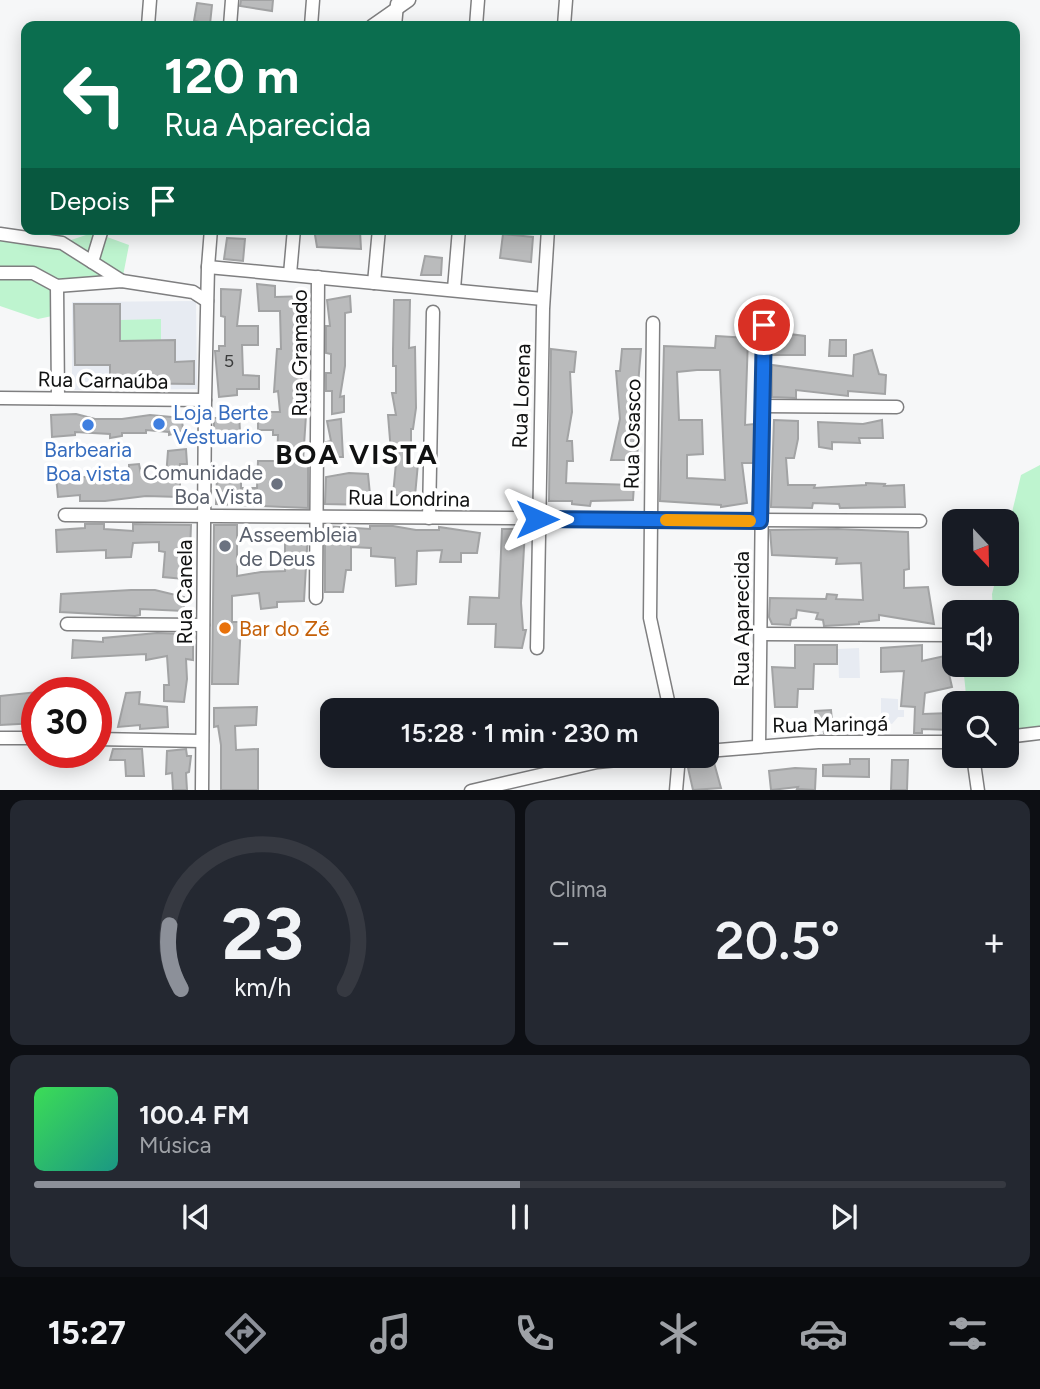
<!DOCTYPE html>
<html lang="pt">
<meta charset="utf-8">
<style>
body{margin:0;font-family:Figtree,sans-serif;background:#242831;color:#f1f3f6;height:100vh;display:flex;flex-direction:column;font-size:26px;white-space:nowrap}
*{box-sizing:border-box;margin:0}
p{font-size:23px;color:#9ea1a6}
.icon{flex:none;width:38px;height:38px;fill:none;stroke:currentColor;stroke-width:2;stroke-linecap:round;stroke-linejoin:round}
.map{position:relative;height:790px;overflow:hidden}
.panel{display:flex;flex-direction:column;gap:10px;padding:10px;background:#0d0f14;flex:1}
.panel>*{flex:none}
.banner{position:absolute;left:21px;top:21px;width:999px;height:214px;border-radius:14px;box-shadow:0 4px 18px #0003;background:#0b6e4f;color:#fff;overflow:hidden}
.needle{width:46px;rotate:158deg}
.tools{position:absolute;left:942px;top:509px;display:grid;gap:14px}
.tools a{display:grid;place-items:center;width:77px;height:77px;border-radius:14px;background:#171b24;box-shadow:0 4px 18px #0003;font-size:35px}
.speed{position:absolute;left:21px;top:677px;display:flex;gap:14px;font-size:35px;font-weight:700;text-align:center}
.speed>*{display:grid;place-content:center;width:91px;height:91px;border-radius:50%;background:#171b24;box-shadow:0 4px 18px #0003;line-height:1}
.speed .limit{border:10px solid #d22;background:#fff;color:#111}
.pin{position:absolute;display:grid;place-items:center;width:60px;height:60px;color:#fff;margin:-30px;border:4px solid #fff;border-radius:50%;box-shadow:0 2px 7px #0007}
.me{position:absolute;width:77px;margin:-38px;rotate:90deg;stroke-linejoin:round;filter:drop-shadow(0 0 5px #0008)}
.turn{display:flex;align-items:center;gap:24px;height:147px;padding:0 28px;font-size:32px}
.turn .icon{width:91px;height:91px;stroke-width:2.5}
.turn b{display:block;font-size:49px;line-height:60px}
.then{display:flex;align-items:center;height:66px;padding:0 28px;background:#0003;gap:14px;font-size:26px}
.big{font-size:52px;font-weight:600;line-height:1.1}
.panel .tile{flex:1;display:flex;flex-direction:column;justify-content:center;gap:10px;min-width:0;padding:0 24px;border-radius:14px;background:#242831}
.panel .dial{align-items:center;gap:0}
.dial svg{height:182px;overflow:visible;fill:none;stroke:#363941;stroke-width:7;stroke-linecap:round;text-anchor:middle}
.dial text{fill:#f1f3f6;stroke:none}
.song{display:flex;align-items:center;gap:21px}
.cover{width:84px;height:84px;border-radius:10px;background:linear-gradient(135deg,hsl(130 70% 55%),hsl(170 70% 35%))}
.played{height:7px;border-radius:4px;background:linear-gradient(90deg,#8c9099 50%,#363941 50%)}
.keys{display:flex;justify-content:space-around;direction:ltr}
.heat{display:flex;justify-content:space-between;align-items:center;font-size:38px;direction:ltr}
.panel .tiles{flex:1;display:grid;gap:10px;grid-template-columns:1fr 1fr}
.tile:last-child{grid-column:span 2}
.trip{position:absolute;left:320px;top:698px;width:399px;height:70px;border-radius:14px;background:#171b24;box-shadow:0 4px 18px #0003;font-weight:600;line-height:70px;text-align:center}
.dock{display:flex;height:112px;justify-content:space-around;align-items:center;background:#090b0e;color:#9ea1a6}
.dock .icon{width:49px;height:49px}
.dock .current{color:#8c9099}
.dock b{font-size:32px;color:#f1f3f6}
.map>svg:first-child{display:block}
</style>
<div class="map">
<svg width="1040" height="791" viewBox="0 0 1040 791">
<rect width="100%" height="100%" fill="#f6f7f8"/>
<g fill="#e7ebf2">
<polygon points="196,301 197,389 72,390 72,302"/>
<polygon points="859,648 860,678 839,678 838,649"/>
<polygon points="881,698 898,699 898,710 904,710 904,717 898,717 892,724 881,721"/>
</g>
<g fill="#bef4cf">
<polygon points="0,234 62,243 86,235 99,234 129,245 122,281 58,286 57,315 38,319 0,306"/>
<polygon points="161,319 161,340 120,341 120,320"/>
<polygon points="1040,465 1040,733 1006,737 1006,704 964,703 966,695 963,665 1006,665 1006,612 993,612 992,594 997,574 1006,574 1006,537 1021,475"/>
</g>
<g fill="#babbbc" stroke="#a2a3a4" stroke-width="2" fill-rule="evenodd">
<polygon points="241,0 273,0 272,11 240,6"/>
<polygon points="197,3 212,5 210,24 194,21"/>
<polygon points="314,229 360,231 361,249 317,247"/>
<polygon points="503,234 533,237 531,262 500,258"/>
<polygon points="227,238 245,239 243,261 224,259"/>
<polygon points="425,256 442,258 441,275 421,275"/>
<polygon points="257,284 275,286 275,297 307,296 308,312 303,312 300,346 302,394 299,415 306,415 303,461 308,461 308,508 216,504 217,476 241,477 241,488 257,488 258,461 277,461 278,435 273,435 273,430 258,430 258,412 280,412 278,391 274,392 277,349 281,349 280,311 259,311"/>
<polygon points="221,289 241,290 237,326 258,326 258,345 242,345 243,375 259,376 259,389 237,389 237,395 219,397 215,351 219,351 219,346 225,346 225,317 221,316"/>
<polygon points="350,296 351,312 345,313 345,366 340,397 344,396 344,412 332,414 332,391 326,391 326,373 331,373 331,354 326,353 326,326 330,326 327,300"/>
<polygon points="394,300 410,300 409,348 415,347 416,408 413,429 411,429 411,462 418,463 415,496 393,495 397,452 391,452 388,415 396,415 392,393 396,393 396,366 393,366 393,350"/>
<polygon points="74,304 120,304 120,341 175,340 175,362 194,361 194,384 110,383 110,365 75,365"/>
<polygon points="773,332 805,336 805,355 772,355"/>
<path d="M716 336 748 338 745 425 754 424V463H742L747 503 721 507V505L660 501 664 346 715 348ZM697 370H720L725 480 687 478V455L703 454 702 420H679L677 372Z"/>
<polygon points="830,340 846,340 846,356 829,356"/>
<polygon points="551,349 576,352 574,372 570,372 572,412 567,441 572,441 573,461 567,461 566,483 634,485 633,500 591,501 590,506 572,504 572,501 549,501"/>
<polygon points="622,349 641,349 635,420 640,420 634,443 638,443 637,460 611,460 620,419 616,371 620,371"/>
<polygon points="872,350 879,374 886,375 885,394 848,391 848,396 796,390 796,398 772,397 772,365 853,376 854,355"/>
<polygon points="219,413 239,413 240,432 214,433 214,418 220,418"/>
<polygon points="76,414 95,419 122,419 150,415 182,418 183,431 169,435 169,432 146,430 146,433 122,433 122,436 110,438 110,434 75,432 75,435 52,437 51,415"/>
<polygon points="341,419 343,457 326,457 326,442 331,441 327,421"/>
<polygon points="774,420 798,421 798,439 794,458 786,458 788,485 815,485 814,488 866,485 866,483 885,484 884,486 904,485 905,507 840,508 839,504 813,503 812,508 771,507"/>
<polygon points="882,420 883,438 859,438 860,443 832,442 832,449 819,447 818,422 863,424"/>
<polygon points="186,449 187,464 180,464 180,497 146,496 105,501 80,501 80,495 58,497 56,476 76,474 76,477 94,477 94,480 129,478 129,465 139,464 141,474 162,481 162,477 166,477 168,451"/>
<polygon points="349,473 368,474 371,505 325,504 326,477"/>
<polygon points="85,524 104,524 104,529 133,531 133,524 191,525 190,552 184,579 163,577 165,552 159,551 159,542 133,543 131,557 106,558 106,550 57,552 56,530 85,528"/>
<polygon points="214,525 237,525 237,576 261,572 285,571 285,533 308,531 304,601 277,602 277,607 261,609 259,593 232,596 232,622 241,622 238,684 212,684"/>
<polygon points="325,526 370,529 370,526 393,526 416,530 439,530 439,527 480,533 477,553 461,553 461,562 440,562 442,550 417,551 416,584 396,586 395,558 371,556 371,548 351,547 351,570 346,570 343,592 325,592"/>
<polygon points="502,529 525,529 521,603 523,630 526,630 522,648 495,647 496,624 468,624 470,597 499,598"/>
<polygon points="838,529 908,532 909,569 904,570 904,588 928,587 934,624 879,615 879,620 859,622 859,624 824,626 823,620 816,619 818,613 797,610 796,618 791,619 790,625 772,624 769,617 770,598 826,599 827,594 837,595 836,599 863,600 861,563 836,564 837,558 772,555 770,530"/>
<polygon points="131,590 155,590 184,597 184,611 140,609 140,615 135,616 60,612 61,594"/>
<polygon points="157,633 184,634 183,641 193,641 193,660 186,659 187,679 184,702 164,701 164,685 169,685 167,656 146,660 146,654 72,658 73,640 103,642 103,638"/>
<polygon points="795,645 837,645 837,664 814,664 813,689 798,689 797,707 775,707 772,667 795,668"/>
<polygon points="922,645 922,661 945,656 952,687 925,693 923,714 950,713 951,730 922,729 922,733 914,733 915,707 901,706 904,671 881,672 881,648"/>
<polygon points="37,692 37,723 0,725 0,696"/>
<polygon points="140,692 139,704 167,707 168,727 140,729 140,725 118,727 126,693"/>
<polygon points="257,707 256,725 235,726 236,750 258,749 258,790 221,790 221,745 218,726 214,727 214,708"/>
<polygon points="831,710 833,733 824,733 823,727 816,728 815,711"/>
<polygon points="113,749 142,749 144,776 126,776 125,760 110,760"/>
<polygon points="186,749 187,756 191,756 189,772 186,773 187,790 173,790 172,773 166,774 167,751"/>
<polygon points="713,759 721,788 693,790 688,768"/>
<polygon points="850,759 869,759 869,777 823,776 823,765 850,764"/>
<polygon points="892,760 908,760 907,790 891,790"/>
<polygon points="795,768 816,769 815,790 797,789 798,787 771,790 769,771"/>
</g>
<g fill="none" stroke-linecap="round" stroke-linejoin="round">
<g stroke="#7f7f80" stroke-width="15">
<g id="minor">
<polyline points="148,26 150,0"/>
<polyline points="230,26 232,0"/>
<polyline points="311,26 313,0"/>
<polyline points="372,26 409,0"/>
<polyline points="395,26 397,4"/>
<polyline points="476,26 478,0"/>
<polyline points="564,26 566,0"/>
<polyline points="0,234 62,243 122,281"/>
<polyline points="92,262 102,229"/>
<polyline points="208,267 543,299"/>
<polyline points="0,273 33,273 57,286 122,281 193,292 207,301"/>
<polyline points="290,274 294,229"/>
<polyline points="374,283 379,229"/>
<polyline points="57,286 58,398"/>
<polyline points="454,289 459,229"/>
<polyline points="653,323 650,618 670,710"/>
<polyline points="1,398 205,400"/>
<polyline points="762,406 897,407"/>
<polyline points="65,515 920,521"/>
<polyline points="429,518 433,312"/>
<polyline points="316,598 318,277"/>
<polyline points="67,624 203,625"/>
<polyline points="761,634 951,635"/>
<polyline points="537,648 543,309 548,229"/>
<polyline points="1006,737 1040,733"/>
<polyline points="0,738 37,738"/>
<polyline points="96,739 202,741"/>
<polyline points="759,746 764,325"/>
<polyline points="707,751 818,742 954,742"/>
<polyline points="973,756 978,791"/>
<polyline points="202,791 205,400 208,267 211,229"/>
<polyline points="471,791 597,762 660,756"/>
<polyline points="676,791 679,756"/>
</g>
</g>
<use href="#minor" stroke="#fff" stroke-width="12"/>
</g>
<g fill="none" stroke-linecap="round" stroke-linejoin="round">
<g stroke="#114b97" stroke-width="18">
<polyline id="route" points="537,519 760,521 764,325"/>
</g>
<use href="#route" stroke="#1a73e8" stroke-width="12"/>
<polyline stroke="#f59e0b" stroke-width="12" points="666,520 750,521"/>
</g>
<g fill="#3f7fe0" stroke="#fff" stroke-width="2.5">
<circle cx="159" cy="424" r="7"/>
<circle cx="88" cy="425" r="7"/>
</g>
<g fill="#6b7280" stroke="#fff" stroke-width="2.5">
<circle cx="277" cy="484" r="7"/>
<circle cx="225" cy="546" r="7"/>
</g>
<circle fill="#e8710a" stroke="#fff" stroke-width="2.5" cx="225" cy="628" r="7"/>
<g text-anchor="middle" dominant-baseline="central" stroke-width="7" stroke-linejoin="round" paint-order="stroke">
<g font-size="18" fill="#3b3c3c">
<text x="229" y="361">5</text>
</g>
<g font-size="21" fill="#111212" stroke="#fff">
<text transform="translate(299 353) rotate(-90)">Rua Gramado</text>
<text transform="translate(103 380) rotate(1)">Rua Carnaúba</text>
<text transform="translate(521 396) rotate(-88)">Rua Lorena</text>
<text transform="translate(632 434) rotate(-89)">Rua Osasco</text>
<text transform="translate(409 498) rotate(1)">Rua Londrina</text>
<text transform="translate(184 592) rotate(-90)">Rua Canela</text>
<text transform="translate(741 619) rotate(-90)">Rua Aparecida</text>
<text transform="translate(830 724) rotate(-1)">Rua Maringá</text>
</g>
<g font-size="21" fill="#366cbe" stroke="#fff" text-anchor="start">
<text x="173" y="412">Loja Berte<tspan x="173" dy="24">Vestuario</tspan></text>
<text x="88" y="449" text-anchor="middle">Barbearia<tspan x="88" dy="24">Boa vista</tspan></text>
</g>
<g font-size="21" fill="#5b616d" stroke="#fff" text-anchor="end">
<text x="263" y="472">Comunidade<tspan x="263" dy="24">Boa Vista</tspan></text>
<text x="239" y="534" text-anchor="start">Asseembleia<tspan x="239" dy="24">de Deus</tspan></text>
</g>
<g font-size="21" fill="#c56008" stroke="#fff" text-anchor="start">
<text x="239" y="628">Bar do Zé</text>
</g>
<g font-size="28" font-weight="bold" letter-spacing="2" fill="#111212" stroke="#fff">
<text x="357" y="454">BOA VISTA</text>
</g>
</g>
</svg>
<div class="tools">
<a><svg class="needle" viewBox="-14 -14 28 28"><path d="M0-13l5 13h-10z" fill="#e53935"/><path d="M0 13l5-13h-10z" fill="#9ea1a6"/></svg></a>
<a><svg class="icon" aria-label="sound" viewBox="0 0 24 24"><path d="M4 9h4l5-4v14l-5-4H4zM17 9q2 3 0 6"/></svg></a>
<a><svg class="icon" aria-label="search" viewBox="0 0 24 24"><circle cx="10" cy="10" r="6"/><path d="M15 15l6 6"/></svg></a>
</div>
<div class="speed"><div class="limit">30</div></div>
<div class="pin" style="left:764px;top:325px;background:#d93025"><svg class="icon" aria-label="arrive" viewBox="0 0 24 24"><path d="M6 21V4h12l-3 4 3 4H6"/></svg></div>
<svg class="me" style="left:537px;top:519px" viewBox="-20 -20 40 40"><path d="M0-17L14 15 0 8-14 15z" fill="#1a73e8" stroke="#fff" stroke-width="4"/></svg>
<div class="trip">15:28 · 1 min · 230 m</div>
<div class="banner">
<div class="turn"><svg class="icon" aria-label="left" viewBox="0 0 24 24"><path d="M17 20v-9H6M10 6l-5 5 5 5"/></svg><div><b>120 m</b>Rua Aparecida</div></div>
<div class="then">Depois<svg class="icon" aria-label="arrive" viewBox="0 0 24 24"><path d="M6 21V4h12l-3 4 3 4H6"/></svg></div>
</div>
</div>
<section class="panel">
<div class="tiles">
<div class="tile dial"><svg viewBox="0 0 100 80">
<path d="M14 69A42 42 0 1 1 86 69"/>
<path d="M14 69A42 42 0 0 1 9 41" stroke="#8c9099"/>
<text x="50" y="56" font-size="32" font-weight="700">23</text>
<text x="50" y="72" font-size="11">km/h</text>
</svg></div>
<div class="tile"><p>Clima</p>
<div class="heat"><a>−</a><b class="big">20.5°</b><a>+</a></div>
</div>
<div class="tile">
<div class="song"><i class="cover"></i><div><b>100.4 FM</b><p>Música</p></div></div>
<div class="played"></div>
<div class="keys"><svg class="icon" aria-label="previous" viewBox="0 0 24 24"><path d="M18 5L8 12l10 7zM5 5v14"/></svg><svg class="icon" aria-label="pause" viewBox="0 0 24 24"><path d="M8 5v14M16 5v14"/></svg><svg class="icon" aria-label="next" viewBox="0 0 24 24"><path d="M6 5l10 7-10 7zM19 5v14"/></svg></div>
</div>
</div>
</section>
<nav class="dock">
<b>15:27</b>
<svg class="icon current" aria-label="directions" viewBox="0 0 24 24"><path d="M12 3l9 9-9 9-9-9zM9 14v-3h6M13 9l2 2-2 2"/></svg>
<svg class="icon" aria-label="music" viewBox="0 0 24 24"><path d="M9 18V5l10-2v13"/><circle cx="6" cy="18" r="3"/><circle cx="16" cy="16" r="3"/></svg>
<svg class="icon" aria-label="phone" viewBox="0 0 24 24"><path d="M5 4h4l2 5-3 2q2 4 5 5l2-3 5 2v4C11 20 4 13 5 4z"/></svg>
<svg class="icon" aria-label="climate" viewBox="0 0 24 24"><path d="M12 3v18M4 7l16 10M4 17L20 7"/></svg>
<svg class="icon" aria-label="car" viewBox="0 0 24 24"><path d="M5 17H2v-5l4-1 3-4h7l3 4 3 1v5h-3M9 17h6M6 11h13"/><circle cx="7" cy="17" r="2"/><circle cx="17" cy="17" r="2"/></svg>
<svg class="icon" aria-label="filters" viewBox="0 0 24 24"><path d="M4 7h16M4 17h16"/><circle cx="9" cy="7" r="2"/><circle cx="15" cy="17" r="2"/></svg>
</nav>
